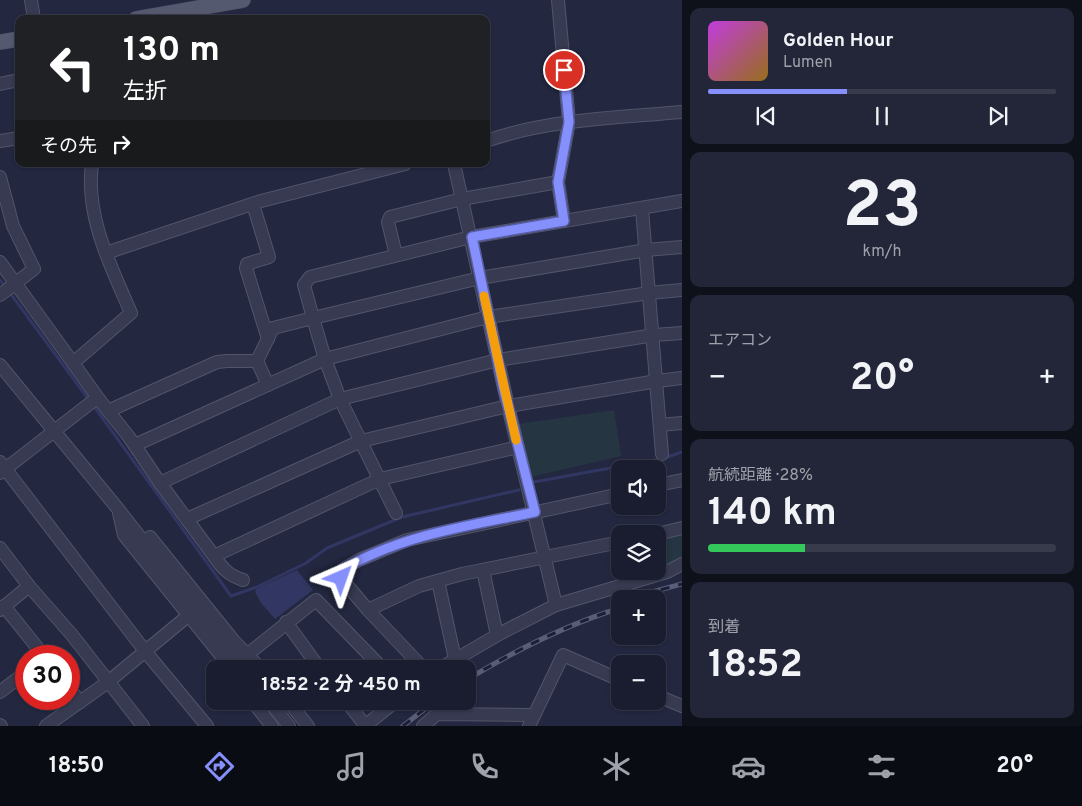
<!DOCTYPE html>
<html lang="ja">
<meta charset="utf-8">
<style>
body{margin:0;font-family:Overpass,"Noto Sans JP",sans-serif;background:#232638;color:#f1f3f6;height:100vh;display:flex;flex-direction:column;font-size:19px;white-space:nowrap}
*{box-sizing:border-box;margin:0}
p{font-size:16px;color:#9fa2ab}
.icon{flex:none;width:28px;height:28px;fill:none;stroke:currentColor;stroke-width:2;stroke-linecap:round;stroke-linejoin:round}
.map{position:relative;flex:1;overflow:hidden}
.side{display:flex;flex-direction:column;gap:8px;padding:8px;background:#0e101a;width:400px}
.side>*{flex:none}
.top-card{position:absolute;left:15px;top:15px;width:475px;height:152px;border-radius:10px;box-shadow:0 1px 4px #0004,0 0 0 1px #383b4c;background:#202124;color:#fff;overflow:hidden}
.buttons{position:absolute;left:611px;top:460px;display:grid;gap:10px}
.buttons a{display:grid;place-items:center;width:55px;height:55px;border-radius:10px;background:#1a1d30;box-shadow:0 1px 4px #0004,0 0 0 1px #383b4c;font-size:25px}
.speed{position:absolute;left:15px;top:645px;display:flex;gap:10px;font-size:25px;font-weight:700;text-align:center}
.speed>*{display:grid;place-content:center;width:65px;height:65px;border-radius:50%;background:#1a1d30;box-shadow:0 1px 4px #0004,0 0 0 1px #383b4c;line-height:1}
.speed .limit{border:8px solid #d22;background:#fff;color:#111}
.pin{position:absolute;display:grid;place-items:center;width:42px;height:42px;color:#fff;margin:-21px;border:2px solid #fff;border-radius:50%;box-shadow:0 1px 5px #0007}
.me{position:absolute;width:55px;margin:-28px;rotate:43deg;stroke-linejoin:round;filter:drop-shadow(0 0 4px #0008)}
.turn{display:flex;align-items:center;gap:18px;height:105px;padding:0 25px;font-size:22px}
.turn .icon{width:65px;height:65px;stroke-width:2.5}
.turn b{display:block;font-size:35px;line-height:42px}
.then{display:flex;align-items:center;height:48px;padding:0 25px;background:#0003;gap:10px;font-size:19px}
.big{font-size:38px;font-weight:700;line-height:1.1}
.side .tile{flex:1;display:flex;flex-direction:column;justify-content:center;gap:8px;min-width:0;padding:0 18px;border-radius:10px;background:#232638}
.side .dial{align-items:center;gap:0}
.dial b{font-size:65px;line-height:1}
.song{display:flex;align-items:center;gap:15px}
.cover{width:60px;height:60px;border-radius:8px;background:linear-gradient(135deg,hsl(290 70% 55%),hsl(40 70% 35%))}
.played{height:5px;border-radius:2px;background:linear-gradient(90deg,#8690fd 40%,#383b4c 40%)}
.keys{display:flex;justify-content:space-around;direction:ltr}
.heat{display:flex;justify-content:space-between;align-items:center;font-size:28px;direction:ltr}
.charge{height:8px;border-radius:4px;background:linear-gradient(90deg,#34c759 28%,#383b4c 0)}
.trip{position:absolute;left:206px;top:660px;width:270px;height:50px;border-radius:10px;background:#1a1d30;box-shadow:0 1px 4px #0004,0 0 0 1px #383b4c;font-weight:700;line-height:50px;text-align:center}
.dock{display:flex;height:80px;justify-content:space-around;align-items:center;background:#0a0c13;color:#9fa2ab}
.dock .icon{width:35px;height:35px}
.dock .active{color:#8690fd}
.dock b{font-size:22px;color:#f1f3f6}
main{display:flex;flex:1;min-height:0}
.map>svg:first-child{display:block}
</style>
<main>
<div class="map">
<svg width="682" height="726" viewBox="0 0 682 726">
<rect width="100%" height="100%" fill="#232740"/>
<g fill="#253541">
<polygon points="614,410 621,456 531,477 518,424"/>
<polygon points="682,533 682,559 658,569 658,538"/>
</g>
<polygon fill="#313662" points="297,570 313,590 275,619 261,603 255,592 256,589"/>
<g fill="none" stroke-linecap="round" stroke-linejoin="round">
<g stroke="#313662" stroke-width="3">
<polyline points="0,280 6,288"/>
<polyline points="10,293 89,400"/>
<polyline points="93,405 231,596 257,587 306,563 327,548 402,517 519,490"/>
<polyline points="534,482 665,458 682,452"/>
</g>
<g stroke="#52556a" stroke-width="14">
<g id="minor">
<polyline points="31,0 34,19"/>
<polyline points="558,0 569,122 558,182 564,221"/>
<polyline points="0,84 19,80"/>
<polyline points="0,141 19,138"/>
<path d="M486 141C549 119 616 118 682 112"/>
<path d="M92 164C85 217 111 266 131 313L73 363 98 398 129 437 160 483 214 556 380 479 518 447"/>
<polyline points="454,164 508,406 556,605"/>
<polyline points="0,177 13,226 34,269 0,295"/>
<polyline points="253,204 269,257 247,264 246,268 268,339"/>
<polyline points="642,209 662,454"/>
<polyline points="106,253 261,201 405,164"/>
<polyline points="396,255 388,222 390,217 462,199 558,182"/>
<polyline points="0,262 73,363"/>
<polyline points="257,361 268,385"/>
<polyline points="0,365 118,509 243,669"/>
<polyline points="108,411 217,362 227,361 257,361 273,328 313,318 304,285 310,277 471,237 682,201"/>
<polyline points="660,425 682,423"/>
<polyline points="135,445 325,359 488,317 649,293 682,290"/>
<polyline points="0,462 145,651 207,726"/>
<polyline points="0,473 93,401"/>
<polyline points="160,483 340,399 498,360 654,335 682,333"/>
<polyline points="658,485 682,480"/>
<polyline points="119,513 124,535 232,669"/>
<polyline points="396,513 340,399 325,359 313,318 480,278 646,250 682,247"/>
<polyline points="187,519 361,441 508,406 657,381 682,378"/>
<polyline points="657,534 682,528"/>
<polyline points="150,537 233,640 261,669"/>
<polyline points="0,548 29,586 72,635 143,726"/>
<path d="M214 556C222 568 228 575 243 580"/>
<polyline points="483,570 497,635"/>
<polyline points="438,581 455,659"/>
<polyline points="4,606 44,656"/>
<polyline points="0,610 29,586"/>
<polyline points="368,610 419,586 462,574 620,542"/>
<polyline points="286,622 320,669"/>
<polyline points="248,654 316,600 383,669"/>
<polyline points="424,669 368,610 341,578 342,570 359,560 407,540 620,494"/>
<polyline points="439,669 501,633 556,605 667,572 682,564"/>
<polyline points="69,688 80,702"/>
<polyline points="0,692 26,672"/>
<polyline points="658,696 682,706"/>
<polyline points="252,701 272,726"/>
<polyline points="269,701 289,726"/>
<polyline points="288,701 308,726"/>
<polyline points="346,701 365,725"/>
<polyline points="0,725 1,726"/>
<polyline points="46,726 108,682 189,615"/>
<polyline points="365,726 396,701"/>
<polyline points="423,726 437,714 534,715"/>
<polyline points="529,726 563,655 620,680"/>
</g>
</g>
<g stroke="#414359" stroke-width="16">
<g id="major">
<polyline points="136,19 243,0"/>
<polyline points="0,42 19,39"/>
</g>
</g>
<use href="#minor" stroke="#373a50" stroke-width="12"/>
<use href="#major" stroke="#555970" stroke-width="15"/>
<g stroke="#595d77" stroke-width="5">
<g id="rail">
<polyline points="626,599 682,584"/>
<path d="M468 679C516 650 566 625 620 608"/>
<polyline points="403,726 435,701"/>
</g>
</g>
<use href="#rail" stroke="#1c1f35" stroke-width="3" stroke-dasharray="9" stroke-linecap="butt"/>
</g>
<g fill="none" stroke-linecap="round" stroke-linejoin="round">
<g stroke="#575ea4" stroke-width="12">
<path id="route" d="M341 578 342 570C400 535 469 526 535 512L504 390 472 237 564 221 558 182 569 122 564 70"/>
</g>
<use href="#route" stroke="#8690fd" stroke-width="9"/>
<polyline stroke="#f59e0b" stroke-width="9" points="484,296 516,440"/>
</g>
</svg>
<div class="buttons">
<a><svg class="icon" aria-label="sound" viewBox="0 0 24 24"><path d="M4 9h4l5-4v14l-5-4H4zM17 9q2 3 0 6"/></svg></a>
<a><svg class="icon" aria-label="layers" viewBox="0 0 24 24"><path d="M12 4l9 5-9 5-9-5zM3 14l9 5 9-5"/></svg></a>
<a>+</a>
<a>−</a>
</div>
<div class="speed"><div class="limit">30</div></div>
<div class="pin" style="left:564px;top:70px;background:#d93025"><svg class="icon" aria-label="arrive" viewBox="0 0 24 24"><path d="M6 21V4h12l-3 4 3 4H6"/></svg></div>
<svg class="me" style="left:341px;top:578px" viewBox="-20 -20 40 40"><path d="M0-17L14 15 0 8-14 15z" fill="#8690fd" stroke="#fff" stroke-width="4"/></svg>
<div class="trip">18:52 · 2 分 · 450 m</div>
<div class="top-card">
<div class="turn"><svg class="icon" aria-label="left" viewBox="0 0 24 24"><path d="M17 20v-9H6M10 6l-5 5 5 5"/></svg><div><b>130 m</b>左折</div></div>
<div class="then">その先<svg class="icon" aria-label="right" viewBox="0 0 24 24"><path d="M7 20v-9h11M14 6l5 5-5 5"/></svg></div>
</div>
</div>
<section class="side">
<div class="tile">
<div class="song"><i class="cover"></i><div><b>Golden Hour</b><p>Lumen</p></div></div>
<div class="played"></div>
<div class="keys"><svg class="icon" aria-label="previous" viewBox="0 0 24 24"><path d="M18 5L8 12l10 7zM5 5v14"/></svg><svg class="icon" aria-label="pause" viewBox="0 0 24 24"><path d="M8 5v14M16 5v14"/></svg><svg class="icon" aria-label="next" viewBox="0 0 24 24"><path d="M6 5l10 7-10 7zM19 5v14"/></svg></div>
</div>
<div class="tile dial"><b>23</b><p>km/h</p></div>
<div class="tile"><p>エアコン</p>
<div class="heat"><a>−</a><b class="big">20°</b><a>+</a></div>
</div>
<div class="tile"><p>航続距離 · 28%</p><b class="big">140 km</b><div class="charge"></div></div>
<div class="tile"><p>到着</p><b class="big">18:52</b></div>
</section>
</main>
<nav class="dock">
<b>18:50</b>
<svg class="icon active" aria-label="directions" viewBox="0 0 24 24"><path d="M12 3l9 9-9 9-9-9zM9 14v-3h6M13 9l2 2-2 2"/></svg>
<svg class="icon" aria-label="music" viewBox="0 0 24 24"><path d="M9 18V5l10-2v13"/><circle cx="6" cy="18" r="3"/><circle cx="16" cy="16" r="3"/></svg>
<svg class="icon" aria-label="phone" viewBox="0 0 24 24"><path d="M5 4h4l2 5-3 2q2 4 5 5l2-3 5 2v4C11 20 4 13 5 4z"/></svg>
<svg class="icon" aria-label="climate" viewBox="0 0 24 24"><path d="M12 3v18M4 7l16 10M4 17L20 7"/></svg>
<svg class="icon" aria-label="car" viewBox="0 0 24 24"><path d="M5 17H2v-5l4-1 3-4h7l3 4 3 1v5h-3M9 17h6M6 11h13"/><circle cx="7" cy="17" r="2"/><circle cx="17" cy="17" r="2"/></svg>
<svg class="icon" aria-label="filters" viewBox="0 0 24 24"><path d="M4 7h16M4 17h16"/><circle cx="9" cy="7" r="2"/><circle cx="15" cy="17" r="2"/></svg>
<b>20°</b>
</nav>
